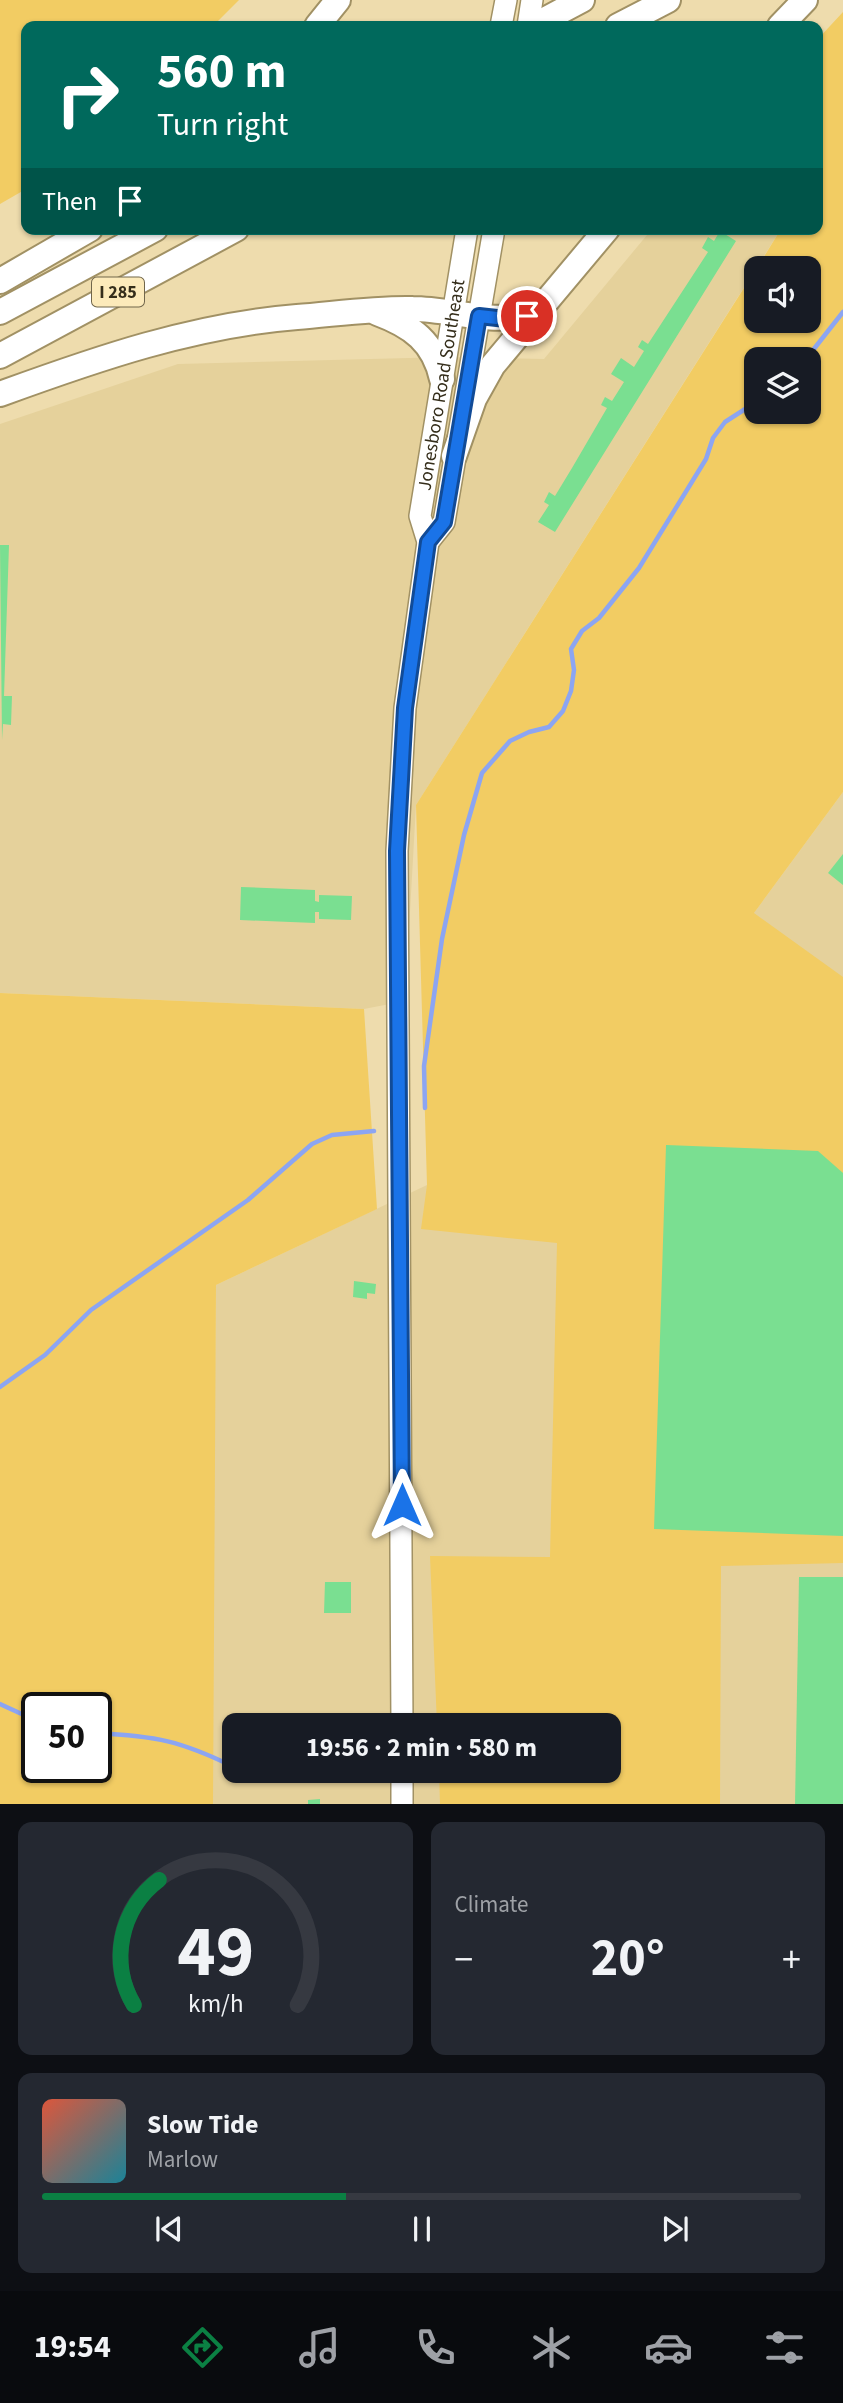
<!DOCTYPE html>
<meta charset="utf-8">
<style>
body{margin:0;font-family:"Source Sans 3",sans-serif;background:#242831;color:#f1f3f6;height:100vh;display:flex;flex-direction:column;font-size:26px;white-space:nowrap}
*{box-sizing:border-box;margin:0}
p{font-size:23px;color:#9ea1a6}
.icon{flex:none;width:38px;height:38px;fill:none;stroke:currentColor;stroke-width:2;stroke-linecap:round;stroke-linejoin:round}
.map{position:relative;height:1804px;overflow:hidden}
.details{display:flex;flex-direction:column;gap:18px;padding:18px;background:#0d0f14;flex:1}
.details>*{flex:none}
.hud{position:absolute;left:21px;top:21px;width:802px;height:214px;border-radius:14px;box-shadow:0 2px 5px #0004;background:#00695c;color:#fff;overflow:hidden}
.buttons{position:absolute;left:744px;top:256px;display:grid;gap:14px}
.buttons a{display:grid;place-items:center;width:77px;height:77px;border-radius:14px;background:#171b24;box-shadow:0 2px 5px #0004;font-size:35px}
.speed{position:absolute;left:21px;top:1692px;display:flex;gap:14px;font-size:35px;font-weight:700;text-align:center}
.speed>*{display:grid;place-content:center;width:91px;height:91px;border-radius:50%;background:#171b24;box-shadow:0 2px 5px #0004;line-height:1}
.speed .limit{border:4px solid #111;border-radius:10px;background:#fff;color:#111}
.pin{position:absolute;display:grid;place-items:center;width:60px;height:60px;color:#fff;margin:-30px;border:4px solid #fff;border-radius:50%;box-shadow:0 2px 7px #0007}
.me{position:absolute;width:77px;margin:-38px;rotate:0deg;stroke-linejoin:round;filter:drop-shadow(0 0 5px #0008)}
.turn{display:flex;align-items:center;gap:24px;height:147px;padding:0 21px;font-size:32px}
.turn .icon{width:91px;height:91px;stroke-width:2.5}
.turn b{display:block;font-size:49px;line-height:60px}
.then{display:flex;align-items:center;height:66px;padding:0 21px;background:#0003;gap:14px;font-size:26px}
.big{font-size:52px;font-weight:700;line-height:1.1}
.details .widget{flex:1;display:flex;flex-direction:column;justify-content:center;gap:10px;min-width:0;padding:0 24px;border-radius:14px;background:#242831}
.details .dial{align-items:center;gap:0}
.dial svg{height:182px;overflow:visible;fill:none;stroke:#363941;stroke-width:7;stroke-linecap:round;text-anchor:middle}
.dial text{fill:#f1f3f6;stroke:none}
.song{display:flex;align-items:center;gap:21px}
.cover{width:84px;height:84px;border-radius:10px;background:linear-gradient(135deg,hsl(10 70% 55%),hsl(190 70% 35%))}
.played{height:7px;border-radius:4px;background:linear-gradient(90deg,#0b8043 40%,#363941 40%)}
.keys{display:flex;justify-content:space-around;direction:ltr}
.heat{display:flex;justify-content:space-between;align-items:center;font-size:38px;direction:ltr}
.details .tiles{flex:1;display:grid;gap:18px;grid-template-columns:1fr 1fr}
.widget:last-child{grid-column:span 2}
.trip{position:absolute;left:222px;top:1713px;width:399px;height:70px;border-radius:14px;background:#171b24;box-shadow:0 2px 5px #0004;font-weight:700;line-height:70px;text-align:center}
.tabs{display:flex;height:112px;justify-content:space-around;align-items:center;background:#090b0e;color:#9ea1a6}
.tabs .icon{width:49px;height:49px}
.tabs .selected{color:#0b8043}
.tabs b{font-size:32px;color:#f1f3f6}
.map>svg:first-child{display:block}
</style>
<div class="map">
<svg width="843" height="1805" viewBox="0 0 843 1805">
<rect width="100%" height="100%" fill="#eedcad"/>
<g fill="#e5d19b" fill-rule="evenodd">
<polygon points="652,229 781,229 416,805 405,1001 364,1009 0,993 0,424 178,364 448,357 544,359"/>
<path d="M843 792V1804L210 1805 216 1285 427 1185 754 913ZM234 1726H609V1771H234Z"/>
</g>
<g fill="#f2cc63" fill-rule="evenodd">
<polygon points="0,0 239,0 213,26 26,26 26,189 0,204"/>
<path d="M843 12V792L754 913 843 977V1563L721 1566 720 1804H440L439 1771H609V1726L437 1725 430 1556 550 1557 557 1243 421 1229 427 1185 416 805 756 269V320H808V268H757L781 229H817V40ZM756 359H808V411H756Z"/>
<path d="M0 993 364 1009 377 1209 216 1285 213 1804H0ZM37 1708H96V1768H37Z"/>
</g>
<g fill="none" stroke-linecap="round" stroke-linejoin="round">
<g stroke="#8ca5f2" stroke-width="4.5">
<polyline points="806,359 843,312"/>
<polyline points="425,1108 424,1066 442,939 464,835 482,773 510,741 529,732 549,727 563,711 571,691 574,670 571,649 582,631 599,618 639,568 706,459 713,438 725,422 756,402"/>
<polyline points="0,1387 45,1355 91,1310 248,1200 312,1144 332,1135 374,1131"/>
<polyline points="0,1704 37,1721"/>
<path d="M96 1733C156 1736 181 1741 234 1767"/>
<polyline points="242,1771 261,1780"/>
</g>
</g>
<g fill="#7adf91">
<polygon points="720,231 736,241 555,532 538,522 549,505 544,502 549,492 555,496 572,468 607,408 601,405 605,397 612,401 624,382 611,374 621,358 634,367 644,351 638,347 642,340 648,344 708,252 702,248 708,237 714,241"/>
<polygon points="0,545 9,545 4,696 12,696 11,725 3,724 2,740"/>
<polygon points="843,854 843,885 828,873"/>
<polygon points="241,887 315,890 315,901 319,902 319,895 352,896 351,920 319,919 319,912 315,912 315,923 240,920"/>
<polygon points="666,1145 818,1151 843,1173 843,1536 654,1529"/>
<polygon points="354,1281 376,1284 375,1294 367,1293 367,1299 353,1297"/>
<polygon points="799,1577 843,1577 843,1805 795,1805"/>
<polygon points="325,1582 351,1582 351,1613 324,1613"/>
<polygon points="320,1799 320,1805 308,1805 308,1800"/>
</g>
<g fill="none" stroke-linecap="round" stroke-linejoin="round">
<g stroke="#a19164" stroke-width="24">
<g id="major">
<polyline points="501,26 506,0"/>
<polyline points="528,26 532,0"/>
<polyline points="428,542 444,522 494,229"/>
<path id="s1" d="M402 1726 397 851 405 708 428 542 420 516 467 229"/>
<polyline points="402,1771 402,1805"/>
</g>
</g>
<g stroke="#a19164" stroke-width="28">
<g id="highway">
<polyline points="317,26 338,0"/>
<polyline points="533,26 582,0"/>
<polyline points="618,26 668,0"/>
<polyline points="780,26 805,0"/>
<polyline points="0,281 90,229"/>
<polyline points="0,312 155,229"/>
<path d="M377 313C412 326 434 342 442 379"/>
<polyline points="0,356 236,229"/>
<path d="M0 394C96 359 194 325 297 317 335 314 375 308 413 309 454 309 500 328 538 310"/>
<polyline points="454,456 474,399 493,365 607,229"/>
</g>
</g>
<use href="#major" stroke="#fff" stroke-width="21"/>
<use href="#highway" stroke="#fff" stroke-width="24"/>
</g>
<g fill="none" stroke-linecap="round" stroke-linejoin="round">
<g stroke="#114b97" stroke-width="18">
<polyline id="route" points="402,1505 397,851 405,708 428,542 444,522 479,316 506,319 527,316"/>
</g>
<use href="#route" stroke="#1a73e8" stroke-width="12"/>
</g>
<g text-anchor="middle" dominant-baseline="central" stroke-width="5" stroke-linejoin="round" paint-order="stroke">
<rect fill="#fceaba" stroke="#71664b" stroke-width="2" x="92" y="277.5" width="52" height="29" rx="5"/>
<g font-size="18" font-weight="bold" fill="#352e1b">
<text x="118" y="292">I 285</text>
</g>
<g font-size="19" fill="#352e1b" stroke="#fceaba">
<text stroke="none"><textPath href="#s1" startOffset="1346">Jonesboro Road Southeast</textPath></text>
</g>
</g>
</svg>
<div class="buttons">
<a><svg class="icon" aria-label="sound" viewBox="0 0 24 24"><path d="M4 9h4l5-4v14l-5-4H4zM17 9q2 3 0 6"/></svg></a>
<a><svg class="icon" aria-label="layers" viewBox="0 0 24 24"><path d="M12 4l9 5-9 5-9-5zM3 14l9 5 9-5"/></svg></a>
</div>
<div class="speed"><div class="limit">50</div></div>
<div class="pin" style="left:527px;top:316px;background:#d93025"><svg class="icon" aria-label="arrive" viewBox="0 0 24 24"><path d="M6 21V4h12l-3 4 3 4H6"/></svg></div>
<svg class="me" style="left:402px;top:1505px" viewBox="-20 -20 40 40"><path d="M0-17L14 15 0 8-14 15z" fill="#1a73e8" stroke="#fff" stroke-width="4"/></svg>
<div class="trip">19:56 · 2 min · 580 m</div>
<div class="hud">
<div class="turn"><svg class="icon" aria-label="right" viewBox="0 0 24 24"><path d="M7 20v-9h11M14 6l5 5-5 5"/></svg><div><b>560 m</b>Turn right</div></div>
<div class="then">Then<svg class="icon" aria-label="arrive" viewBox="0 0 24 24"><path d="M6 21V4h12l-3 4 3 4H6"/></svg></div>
</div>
</div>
<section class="details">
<div class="tiles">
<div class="widget dial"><svg viewBox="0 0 100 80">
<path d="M14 69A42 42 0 1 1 86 69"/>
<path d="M14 69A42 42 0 0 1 25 14" stroke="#0b8043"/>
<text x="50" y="56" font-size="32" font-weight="700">49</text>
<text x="50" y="72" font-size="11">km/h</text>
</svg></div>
<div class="widget"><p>Climate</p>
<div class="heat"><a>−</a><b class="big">20°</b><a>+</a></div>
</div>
<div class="widget">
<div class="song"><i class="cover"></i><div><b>Slow Tide</b><p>Marlow</p></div></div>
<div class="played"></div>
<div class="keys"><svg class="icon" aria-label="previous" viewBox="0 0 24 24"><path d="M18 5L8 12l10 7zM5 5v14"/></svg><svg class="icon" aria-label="pause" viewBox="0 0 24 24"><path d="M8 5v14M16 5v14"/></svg><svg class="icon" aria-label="next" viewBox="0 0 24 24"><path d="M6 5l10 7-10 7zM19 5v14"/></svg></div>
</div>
</div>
</section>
<nav class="tabs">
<b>19:54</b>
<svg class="icon selected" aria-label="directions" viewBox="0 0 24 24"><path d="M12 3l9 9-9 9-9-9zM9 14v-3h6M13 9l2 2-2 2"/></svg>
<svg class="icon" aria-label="music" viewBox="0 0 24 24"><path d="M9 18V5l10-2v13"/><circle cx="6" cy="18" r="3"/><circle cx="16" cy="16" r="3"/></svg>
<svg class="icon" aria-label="phone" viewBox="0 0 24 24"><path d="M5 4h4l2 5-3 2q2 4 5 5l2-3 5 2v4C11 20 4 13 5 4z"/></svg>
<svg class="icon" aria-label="climate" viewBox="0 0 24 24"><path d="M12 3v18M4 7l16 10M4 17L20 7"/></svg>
<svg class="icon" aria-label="car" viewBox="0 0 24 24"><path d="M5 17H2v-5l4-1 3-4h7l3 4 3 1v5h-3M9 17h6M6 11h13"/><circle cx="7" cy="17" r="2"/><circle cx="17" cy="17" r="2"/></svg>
<svg class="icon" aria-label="filters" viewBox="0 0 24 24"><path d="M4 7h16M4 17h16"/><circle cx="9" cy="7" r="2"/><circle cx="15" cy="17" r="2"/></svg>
</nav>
